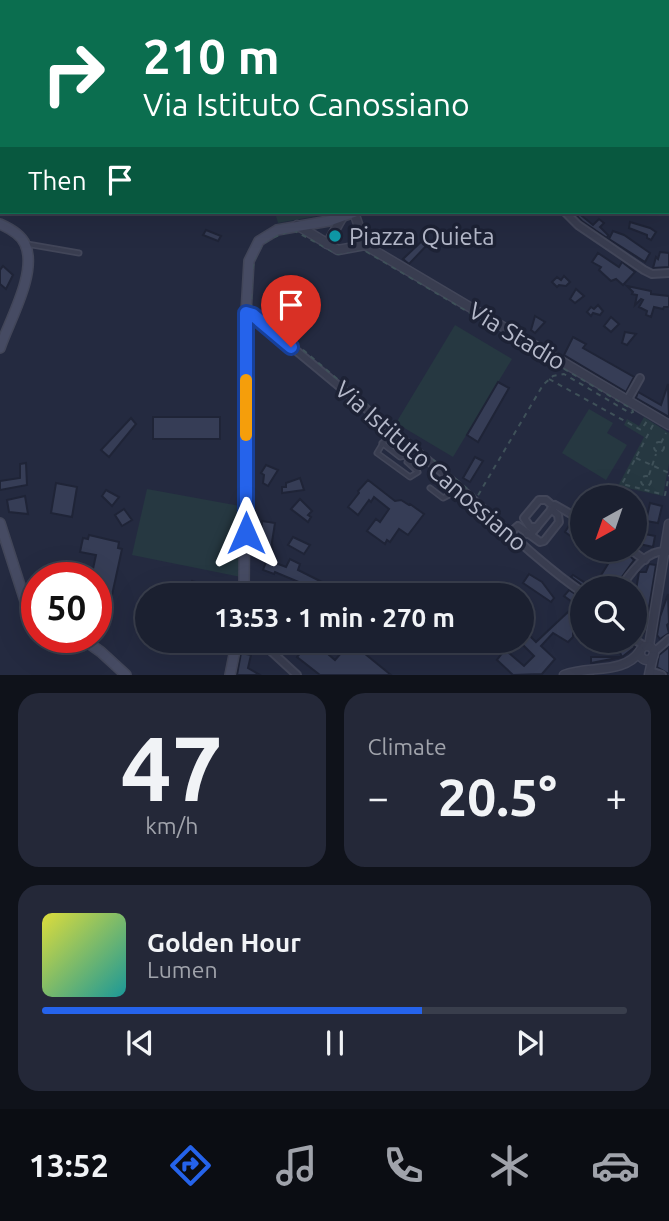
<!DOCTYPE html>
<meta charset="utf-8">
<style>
body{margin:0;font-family:Ubuntu,sans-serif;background:#242838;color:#f1f3f6;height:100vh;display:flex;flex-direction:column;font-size:26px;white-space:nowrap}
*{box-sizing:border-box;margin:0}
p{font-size:23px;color:#a0a3ab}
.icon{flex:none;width:38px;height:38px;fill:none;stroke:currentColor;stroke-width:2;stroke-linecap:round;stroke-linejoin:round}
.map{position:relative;height:675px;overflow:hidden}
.side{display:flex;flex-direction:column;gap:18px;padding:18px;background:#0f121a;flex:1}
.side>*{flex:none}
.banner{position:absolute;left:0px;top:0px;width:670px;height:214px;box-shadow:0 7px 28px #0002,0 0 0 2px #393e4c;background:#0b6e4f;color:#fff;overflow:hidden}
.needle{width:46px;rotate:220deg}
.tools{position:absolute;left:570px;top:485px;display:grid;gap:14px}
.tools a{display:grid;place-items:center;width:77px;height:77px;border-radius:50%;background:#1b2030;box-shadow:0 7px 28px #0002,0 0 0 2px #393e4c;font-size:35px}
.speed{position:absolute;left:21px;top:562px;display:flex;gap:14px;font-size:35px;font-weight:700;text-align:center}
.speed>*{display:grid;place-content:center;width:91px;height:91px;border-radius:50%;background:#1b2030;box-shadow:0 7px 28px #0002,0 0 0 2px #393e4c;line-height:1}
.speed .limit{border:10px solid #d22;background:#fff;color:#111}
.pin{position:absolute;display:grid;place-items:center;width:60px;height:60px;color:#fff;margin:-72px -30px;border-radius:50% 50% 50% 0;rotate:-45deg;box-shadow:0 0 7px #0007}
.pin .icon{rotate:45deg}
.me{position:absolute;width:77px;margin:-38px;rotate:0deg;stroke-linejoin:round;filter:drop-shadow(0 0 5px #0008)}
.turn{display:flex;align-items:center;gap:24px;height:147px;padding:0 28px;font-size:32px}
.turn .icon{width:91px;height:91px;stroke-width:2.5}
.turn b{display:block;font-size:49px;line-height:60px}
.then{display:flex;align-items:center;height:66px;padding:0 28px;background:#0003;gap:14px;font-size:26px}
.big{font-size:52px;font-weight:700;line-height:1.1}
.side .tile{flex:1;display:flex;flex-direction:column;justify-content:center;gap:10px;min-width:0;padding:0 24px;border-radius:21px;background:#242838}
.side .dial{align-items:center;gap:0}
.dial b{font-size:91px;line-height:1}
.song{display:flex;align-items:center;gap:21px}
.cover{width:84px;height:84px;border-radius:10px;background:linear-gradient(135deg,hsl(60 70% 55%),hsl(180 70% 35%))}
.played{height:7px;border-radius:4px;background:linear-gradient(90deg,#2563eb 65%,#393e4c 65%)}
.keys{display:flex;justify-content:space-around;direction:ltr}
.heat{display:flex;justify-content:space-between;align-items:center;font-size:38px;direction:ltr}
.side .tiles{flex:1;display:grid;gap:18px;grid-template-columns:1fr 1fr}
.tile:last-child{grid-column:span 2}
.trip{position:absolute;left:135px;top:583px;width:399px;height:70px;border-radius:35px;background:#1b2030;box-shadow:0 7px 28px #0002,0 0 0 2px #393e4c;font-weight:700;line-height:70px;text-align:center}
.tab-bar{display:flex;height:112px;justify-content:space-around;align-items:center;background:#0b0d13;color:#a0a3ab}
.tab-bar .icon{width:49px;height:49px}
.tab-bar .selected{color:#2563eb}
.tab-bar b{font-size:32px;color:#f1f3f6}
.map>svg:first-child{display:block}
</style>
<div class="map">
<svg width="669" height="675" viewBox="0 0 669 675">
<rect width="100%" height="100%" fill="#242a40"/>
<g fill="#263841">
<polygon points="479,0 669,0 669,113 668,2 478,2"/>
<polygon points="275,212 339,212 278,223"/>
<polygon points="455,325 512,359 453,457 396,423"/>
<polygon points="589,409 613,423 607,433 627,445 606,480 562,453"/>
<polygon points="644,417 669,433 669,464 663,496 618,486 644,437 624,425 627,419 639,426"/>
<polygon points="147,489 240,506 241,577 132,555"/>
</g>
<g fill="#363d56" stroke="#1f2437" stroke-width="2">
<polygon points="577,212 593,225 599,219 604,223 600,227 608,235 607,238 582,221 575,214"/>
<polygon points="630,222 650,228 656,232 651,240 647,238 647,235 629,228"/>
<polygon points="206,230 221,236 218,241 203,235"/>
<polygon points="613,231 624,235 650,253 645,262 609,239"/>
<polygon points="423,240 428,244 409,264 403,259"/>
<polygon points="660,252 669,253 669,267 653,268 656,257 658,259"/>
<polygon points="598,253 619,267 622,262 635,272 623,285 616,279 611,281 599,270 601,267 592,262"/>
<polygon points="3,266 13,275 6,289 0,284 0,270"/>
<polygon points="564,276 570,282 566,286 559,285 557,287 552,282 557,277 561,280"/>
<polygon points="627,286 646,290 651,291 651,294 669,296 669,307 664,307 663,309 654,307 651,317 646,315 647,311 639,307 643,300 641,299 635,305 637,295 632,294 633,292"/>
<polygon points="576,289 584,296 575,303 570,299"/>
<polygon points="598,305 603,311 600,315 593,313 591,316 587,312 591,307 594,309"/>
<polygon points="535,316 545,322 535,333 531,330"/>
<polygon points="611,317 619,324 611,332 604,326"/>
<polygon points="625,332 636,334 627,345 622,343"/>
<polygon points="573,337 586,344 583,348 634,377 626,392 564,355"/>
<polygon points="498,382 509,388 478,442 467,435"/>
<polygon points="668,384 669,417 636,398 638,392 661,405"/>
<rect x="153" y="417" width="67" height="22"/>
<polygon points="131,418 136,424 109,457 101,450"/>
<polygon points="475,457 483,461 470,482 463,478"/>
<polygon points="26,463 27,485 0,490 0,481 20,478 20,464"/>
<polygon points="266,465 278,470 268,486 263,483 264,475 261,473"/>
<polygon points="300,478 304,490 282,493 282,487 286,487 286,483"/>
<polygon points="368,480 395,501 401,500 409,505 410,504 424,514 408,535 399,529 390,542 387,540 385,544 367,531 376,519 380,522 389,509 374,497 371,502 369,500 358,515 348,507 359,493 358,491"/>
<polygon points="56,483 77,487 72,517 51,513"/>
<polygon points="106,490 119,497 112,506 102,496"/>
<polygon points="25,496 28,514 9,512 7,500"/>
<polygon points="300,499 312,511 308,515 311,517 308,522 291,509"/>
<polygon points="650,503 662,506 658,523 646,521"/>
<polygon points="124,509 132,520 122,526 115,515"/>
<polygon points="262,521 275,523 272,542 273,562 286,567 290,559 300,564 298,570 324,583 320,591 275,572 274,574 263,570 269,554 260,554"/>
<polygon points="572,521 583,527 583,545 565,532"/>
<polygon points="635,532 655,536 653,547 635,543"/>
<polygon points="89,535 119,542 118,548 122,549 112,595 96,591 96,578 91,578 96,555 80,552 83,538 88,539"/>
<polygon points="293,537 310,545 304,554 288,545"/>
<polygon points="590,550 607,550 618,558 624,550 634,560 614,588 586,588 571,577 573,575 593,588 608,564"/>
<polygon points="649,564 656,565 645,632 641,636 635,632 635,599 638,590 636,590 639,572 646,572"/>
<polygon points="529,574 542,582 554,598 551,602 523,583"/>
<polygon points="192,581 217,589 216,595 189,595"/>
<polygon points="263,583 291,595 258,595"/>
<polygon points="569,590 583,599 583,610 564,596"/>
<polygon points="668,594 669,623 667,625 669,633 660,639 657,635 660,617"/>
<polygon points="568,612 574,619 583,612 583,634 573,631 573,637 568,642 553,633 541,646 555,659 542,674 513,675 497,660 512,640 521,640 509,653 524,666 534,656 522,644 522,628 536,642"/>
<polygon points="614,640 629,640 635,647 622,657 591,663 591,657 622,657"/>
<polygon points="314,642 335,660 348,645 357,652 359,649 391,675 320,675 297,657 306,646 309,649"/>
<polygon points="669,647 669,673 667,673 657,667 659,655"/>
<polygon points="241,653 251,655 248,668 260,675 237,675"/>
</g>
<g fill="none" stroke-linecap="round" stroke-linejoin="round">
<g stroke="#424659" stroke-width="7">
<g id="service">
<polyline points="120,0 122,2"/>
<polyline points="174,2 175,0"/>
<polyline points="27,244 79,253"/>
<polyline points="391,430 377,453 410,477 418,472 407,462 415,449"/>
<polyline points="382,443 400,457 409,455"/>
<polyline points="430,488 443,498 449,495 457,485"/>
</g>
</g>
<g stroke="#424659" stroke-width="10">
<g id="minor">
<polyline points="668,120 669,121"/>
<polyline points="668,144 669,144"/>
<polyline points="565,212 578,225 644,270 652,274 669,273"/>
<path d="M246 313 253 315C322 372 390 428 458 486 499 522 538 562 583 593"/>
<polyline points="627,401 640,378"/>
<polyline points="537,527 530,527 524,518 539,500 546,500 553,506"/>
<polyline points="510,533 518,526 540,542 544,541 559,522 558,515 551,509"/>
<polyline points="527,534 531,534 555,505 583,521"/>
<polyline points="631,550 645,560"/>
<path d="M620 588C631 573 647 547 669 552"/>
<polyline points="259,640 297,675"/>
<polyline points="635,640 645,646"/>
<polyline points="654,652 669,639"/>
<polyline points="650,671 662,675"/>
</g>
</g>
<g stroke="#424659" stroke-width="11">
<g id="tertiary">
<polyline points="354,212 365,245"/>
<polyline points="297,225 338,250 365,245"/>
<polyline points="327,244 343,216"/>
<polyline points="365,245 669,425"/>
<polyline points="649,646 669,524"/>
<circle cx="647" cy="653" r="7"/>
<path d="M564 675C589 665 624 675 640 651"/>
<polyline points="649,675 653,656"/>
</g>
</g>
<g stroke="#424659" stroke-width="12">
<g id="secondary">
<polyline points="471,2 472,0"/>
<path d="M0 224C9 228 21 234 25 244 38 272 9 321 0 348"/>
<polyline points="0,523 25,601 37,614"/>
<polyline points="244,595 246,313 249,261 259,241 277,230 329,221 355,212"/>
<polyline points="80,637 101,652 126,675"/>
<polyline points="230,675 237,640"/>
</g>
</g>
<g stroke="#3f5159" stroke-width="2" stroke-dasharray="5 5" stroke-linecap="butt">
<polyline points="493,0 493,2"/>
<polyline points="496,0 499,2"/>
<polyline points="527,0 528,2"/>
<path d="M293 230 337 254 362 249 632 409 633 412 630 413 564 374 553 376 543 385 477 497 251 306C252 288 249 260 262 245 269 237 284 234 293 230Z"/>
<polyline points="549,379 641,430 647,421"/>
<polyline points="653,425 622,484 665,495 669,475"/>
<circle cx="659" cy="447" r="5"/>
<polyline points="661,443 666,433"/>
<polyline points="636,458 669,473"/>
<polyline points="649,475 656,454"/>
<circle cx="646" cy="481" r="5"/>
</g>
<use href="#service" stroke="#393d50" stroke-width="3.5"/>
<use href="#minor" stroke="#393d50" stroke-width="6"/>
<use href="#tertiary" stroke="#393d50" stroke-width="8"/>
<use href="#secondary" stroke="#464b63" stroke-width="9"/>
</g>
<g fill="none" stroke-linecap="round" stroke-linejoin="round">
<g stroke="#184099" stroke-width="18">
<polyline id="route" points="246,533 246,313 253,315 291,347"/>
</g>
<use href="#route" stroke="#2563eb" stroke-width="12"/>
<polyline stroke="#f59e0b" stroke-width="12" points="246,435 246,380"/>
</g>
<circle fill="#0f9aa8" stroke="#1d2235" stroke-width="2.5" cx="335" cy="236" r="7"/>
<g text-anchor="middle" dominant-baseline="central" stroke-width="7" stroke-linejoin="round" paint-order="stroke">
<g font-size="24" fill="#b5b9ca" stroke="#1d2235" text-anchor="start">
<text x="349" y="236">Piazza Quieta</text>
</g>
<g font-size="24" fill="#b5b9ca" stroke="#1d2235">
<text transform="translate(517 336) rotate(31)">Via Stadio</text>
<text transform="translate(431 466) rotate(41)">Via Istituto Canossiano</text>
</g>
</g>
</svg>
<div class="tools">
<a><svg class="needle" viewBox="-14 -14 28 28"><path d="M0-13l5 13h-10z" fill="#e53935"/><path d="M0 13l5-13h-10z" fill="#a0a3ab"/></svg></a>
<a><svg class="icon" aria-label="search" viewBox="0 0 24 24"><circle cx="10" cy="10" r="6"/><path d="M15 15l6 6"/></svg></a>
</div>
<div class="speed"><div class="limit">50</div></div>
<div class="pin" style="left:291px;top:347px;background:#d93025"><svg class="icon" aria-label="arrive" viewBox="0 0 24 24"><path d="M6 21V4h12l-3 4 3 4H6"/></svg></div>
<svg class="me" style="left:246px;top:533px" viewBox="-20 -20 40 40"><path d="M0-17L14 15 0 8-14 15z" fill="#2563eb" stroke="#fff" stroke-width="4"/></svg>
<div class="trip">13:53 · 1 min · 270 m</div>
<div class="banner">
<div class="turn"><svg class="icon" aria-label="right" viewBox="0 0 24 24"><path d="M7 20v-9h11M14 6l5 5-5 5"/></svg><div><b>210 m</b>Via Istituto Canossiano</div></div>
<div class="then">Then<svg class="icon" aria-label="arrive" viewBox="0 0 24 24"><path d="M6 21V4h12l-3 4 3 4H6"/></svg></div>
</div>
</div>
<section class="side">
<div class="tiles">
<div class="tile dial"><b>47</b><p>km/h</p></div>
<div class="tile"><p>Climate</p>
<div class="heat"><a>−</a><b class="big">20.5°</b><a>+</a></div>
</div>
<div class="tile">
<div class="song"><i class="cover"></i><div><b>Golden Hour</b><p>Lumen</p></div></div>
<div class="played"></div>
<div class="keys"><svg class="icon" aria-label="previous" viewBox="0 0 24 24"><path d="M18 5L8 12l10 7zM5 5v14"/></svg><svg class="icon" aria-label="pause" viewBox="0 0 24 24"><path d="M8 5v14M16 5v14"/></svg><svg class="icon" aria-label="next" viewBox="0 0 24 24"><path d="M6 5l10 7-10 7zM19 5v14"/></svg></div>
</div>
</div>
</section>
<nav class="tab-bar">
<b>13:52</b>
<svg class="icon selected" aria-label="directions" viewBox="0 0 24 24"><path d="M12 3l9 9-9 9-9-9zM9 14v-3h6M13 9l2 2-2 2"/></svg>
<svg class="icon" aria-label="music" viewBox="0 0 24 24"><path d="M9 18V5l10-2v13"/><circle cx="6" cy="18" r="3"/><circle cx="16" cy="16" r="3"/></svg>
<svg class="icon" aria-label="phone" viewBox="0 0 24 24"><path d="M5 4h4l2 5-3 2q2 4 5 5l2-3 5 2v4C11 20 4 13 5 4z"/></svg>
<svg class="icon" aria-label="climate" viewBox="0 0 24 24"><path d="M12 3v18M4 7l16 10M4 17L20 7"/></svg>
<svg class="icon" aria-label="car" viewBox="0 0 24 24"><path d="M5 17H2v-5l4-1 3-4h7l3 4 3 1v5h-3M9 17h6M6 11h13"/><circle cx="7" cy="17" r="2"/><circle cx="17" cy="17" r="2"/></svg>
</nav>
